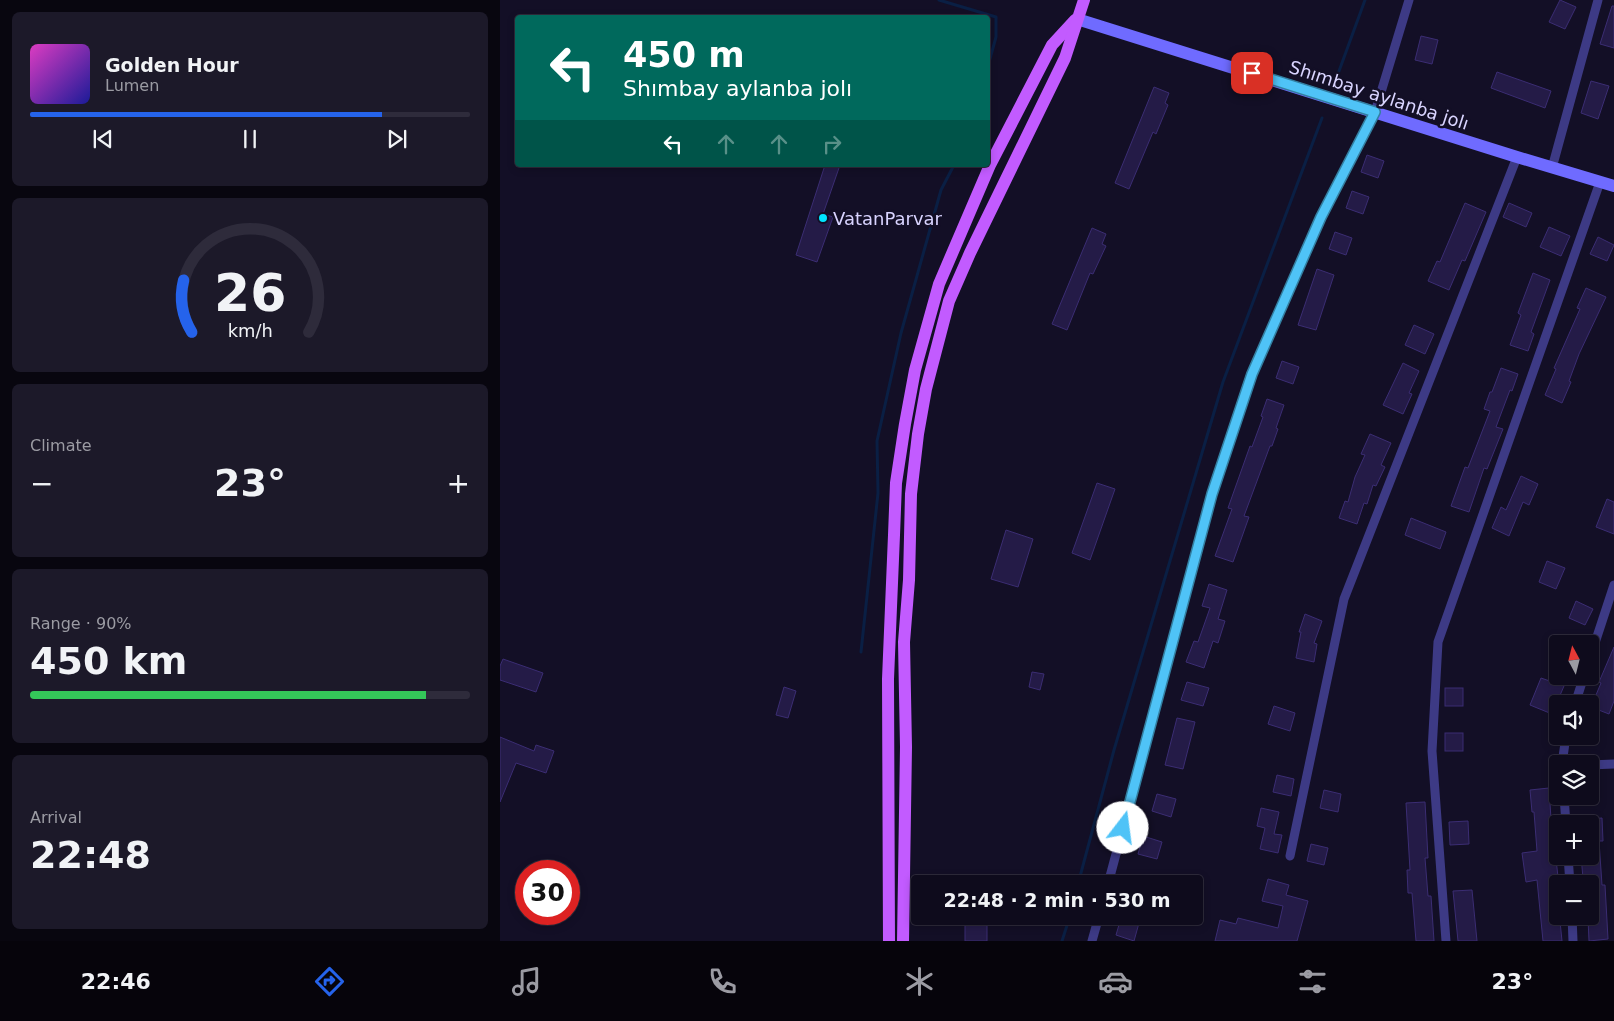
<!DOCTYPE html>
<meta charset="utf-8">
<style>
body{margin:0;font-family:"DejaVu Sans",sans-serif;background:#1c1929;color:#f1f3f6;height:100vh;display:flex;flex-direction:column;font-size:19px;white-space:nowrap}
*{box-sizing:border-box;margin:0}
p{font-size:16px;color:#9b9ba3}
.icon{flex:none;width:28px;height:28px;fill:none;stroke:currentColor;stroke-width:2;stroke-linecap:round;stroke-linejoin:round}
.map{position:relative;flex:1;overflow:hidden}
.side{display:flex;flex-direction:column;gap:12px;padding:12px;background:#08060f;width:500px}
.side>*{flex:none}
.hud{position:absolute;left:15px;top:15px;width:475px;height:152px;border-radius:5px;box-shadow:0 2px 8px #0003,0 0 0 1px #2e2b3b;background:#00695c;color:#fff;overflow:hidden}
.needle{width:32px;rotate:353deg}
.controls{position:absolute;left:1049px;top:635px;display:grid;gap:10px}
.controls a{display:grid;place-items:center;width:50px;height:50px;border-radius:5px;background:#0e0b1c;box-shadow:0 2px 8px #0003,0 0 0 1px #2e2b3b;font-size:25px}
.speed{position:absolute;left:15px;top:860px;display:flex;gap:10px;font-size:25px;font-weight:700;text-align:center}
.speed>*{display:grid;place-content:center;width:65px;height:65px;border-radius:50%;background:#0e0b1c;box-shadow:0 2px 8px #0003,0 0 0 1px #2e2b3b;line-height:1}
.speed .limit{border:8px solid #d22;background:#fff;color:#111}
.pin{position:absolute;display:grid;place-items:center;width:42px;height:42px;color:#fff;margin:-21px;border-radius:10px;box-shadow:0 2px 8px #0006}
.me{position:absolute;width:55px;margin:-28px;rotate:15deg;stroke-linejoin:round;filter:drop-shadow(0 0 4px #0008)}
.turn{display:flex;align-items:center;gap:18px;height:105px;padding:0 25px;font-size:22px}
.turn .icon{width:65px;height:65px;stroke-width:2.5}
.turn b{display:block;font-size:35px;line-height:42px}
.lanes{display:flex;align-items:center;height:48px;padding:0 25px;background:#0003;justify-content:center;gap:25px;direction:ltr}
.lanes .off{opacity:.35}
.big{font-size:38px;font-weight:800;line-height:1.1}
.side .tile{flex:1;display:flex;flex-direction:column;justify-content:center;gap:8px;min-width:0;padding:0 18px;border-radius:8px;background:#1c1929}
.side .dial{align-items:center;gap:0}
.dial svg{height:130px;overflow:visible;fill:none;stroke:#2e2b3b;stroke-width:7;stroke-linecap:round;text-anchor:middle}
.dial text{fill:#f1f3f6;stroke:none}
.song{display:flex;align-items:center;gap:15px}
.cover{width:60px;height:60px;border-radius:8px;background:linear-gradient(135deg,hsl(310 70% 55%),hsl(240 70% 35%))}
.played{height:5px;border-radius:2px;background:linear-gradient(90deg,#2563eb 80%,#2e2b3b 80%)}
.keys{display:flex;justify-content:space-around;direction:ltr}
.heat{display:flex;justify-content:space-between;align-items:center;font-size:28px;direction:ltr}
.charge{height:8px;border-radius:4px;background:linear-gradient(90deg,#34c759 90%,#2e2b3b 0)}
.trip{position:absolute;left:411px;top:875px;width:292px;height:50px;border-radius:5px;background:#0e0b1c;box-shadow:0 2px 8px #0003,0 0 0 1px #2e2b3b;font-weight:800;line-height:50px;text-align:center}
.menu{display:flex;height:80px;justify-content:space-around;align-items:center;background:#06040b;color:#9b9ba3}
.menu .icon{width:35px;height:35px}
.menu .current{color:#2563eb}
.menu b{font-size:22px;color:#f1f3f6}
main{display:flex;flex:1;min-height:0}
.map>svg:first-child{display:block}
</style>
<main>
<section class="side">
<div class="tile">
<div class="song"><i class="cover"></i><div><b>Golden Hour</b><p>Lumen</p></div></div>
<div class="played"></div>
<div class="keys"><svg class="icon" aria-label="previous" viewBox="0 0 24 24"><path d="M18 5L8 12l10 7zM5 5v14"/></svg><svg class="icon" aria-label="pause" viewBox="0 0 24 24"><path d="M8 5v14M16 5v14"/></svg><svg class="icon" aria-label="next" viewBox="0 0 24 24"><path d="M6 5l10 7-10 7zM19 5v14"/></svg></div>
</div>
<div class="tile dial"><svg viewBox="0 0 100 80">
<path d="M14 69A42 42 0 1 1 86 69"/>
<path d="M14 69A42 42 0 0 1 9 37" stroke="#2563eb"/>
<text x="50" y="56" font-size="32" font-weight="700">26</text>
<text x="50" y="72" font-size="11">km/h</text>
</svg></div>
<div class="tile"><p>Climate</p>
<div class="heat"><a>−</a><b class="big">23°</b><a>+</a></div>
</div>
<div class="tile"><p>Range · 90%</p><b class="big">450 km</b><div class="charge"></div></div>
<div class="tile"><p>Arrival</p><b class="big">22:48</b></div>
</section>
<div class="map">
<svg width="1114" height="941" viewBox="0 0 1114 941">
<rect width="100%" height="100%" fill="#130f26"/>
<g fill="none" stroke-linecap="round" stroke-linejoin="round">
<g stroke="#0a1f44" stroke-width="3">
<polyline points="439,0 496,17 496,37 488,66"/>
<polyline points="835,82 865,0"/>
<polyline points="361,652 378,493 377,441 401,333 441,190 454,165"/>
<polyline points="578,884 614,750 723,382 822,118"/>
<polyline points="562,941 570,916"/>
</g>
</g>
<g fill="#241b47" stroke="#3b2d73">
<polygon points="1060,0 1076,7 1065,29 1049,22"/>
<polygon points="1112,6 1114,6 1114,48 1100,44"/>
<polygon points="921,36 938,40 932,64 915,60"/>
<polygon points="997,72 1051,91 1045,108 991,88"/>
<polygon points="1091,81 1109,86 1098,119 1081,113"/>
<polygon points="654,87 669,93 665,103 668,105 656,134 653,132 629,189 615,183"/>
<polygon points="867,155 884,161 878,178 861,172"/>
<polygon points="325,165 340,165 323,214 333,217 317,262 296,255"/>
<polygon points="852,191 869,197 863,214 846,208"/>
<polygon points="965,203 986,212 965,261 962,260 949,290 928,281 937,261 940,262"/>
<polygon points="1009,203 1032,213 1026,227 1003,217"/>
<polygon points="1049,227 1070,236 1061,256 1040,247"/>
<polygon points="592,228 606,234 602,244 606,246 593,274 590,273 567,330 552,324"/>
<polygon points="835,232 852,238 846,255 829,249"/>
<polygon points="1098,237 1114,245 1107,261 1090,254"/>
<polygon points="817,269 834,275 816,330 798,325"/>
<polygon points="1033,273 1050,280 1031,332 1034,334 1028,351 1010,345 1021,315 1018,313"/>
<polygon points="1086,288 1106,297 1079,354 1069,381 1071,382 1062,403 1045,395 1056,369 1054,368 1080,309 1077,308"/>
<polygon points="914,325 934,334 925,354 905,345"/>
<polygon points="782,361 799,367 793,384 776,378"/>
<polygon points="903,363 919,371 909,393 912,394 903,414 883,405"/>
<polygon points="1001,368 1018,374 1012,391 1010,390 996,427 1003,429 987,469 984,468 969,512 951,506 965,467 968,468 990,411 984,409 990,392 992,392"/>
<polygon points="767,399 784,405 776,428 778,429 772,446 770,446 744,516 749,517 733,562 715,556 732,509 728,508 750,446 752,447 763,417 761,416"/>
<polygon points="870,434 891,443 881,465 885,467 876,486 873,485 867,504 864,503 857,524 839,518 845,501 848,502 855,477 865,455 861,454"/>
<polygon points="1021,476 1038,484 1029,505 1023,502 1009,536 992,528 1001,507 1006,510"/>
<polygon points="597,483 615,489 590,560 572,553"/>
<polygon points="1107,499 1114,502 1114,534 1096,527"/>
<polygon points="911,518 946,532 940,549 905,535"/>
<polygon points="506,530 533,539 518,587 491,579"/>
<polygon points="1047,561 1065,568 1056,589 1039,582"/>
<polygon points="709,584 727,590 718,619 725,621 718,643 713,641 704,668 686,662 694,641 698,642 710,608 702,606"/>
<polygon points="1076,601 1093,609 1085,625 1069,618"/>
<polygon points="805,614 822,621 814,643 817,644 814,662 796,658 801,632 799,632"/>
<polygon points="1114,647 1114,701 1109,714 1091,707 1101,683 1099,682"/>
<polygon points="3,659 43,673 36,692 0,680 0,666"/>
<polygon points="532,672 544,674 540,690 529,687"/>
<polygon points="1041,678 1064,686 1052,714 1030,705"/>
<polygon points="687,682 709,688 703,706 681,700"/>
<polygon points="284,687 296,691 288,718 276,715"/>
<rect x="945" y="688" width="18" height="18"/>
<polygon points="774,706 795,713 790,731 768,724"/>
<polygon points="677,718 695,722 683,769 665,765"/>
<rect x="945" y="733" width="18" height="18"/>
<polygon points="0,737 34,751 36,745 54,751 46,773 16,763 0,802"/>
<polygon points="777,775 794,779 791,796 773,792"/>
<polygon points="1049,788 1051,819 1054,819 1055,841 1054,841 1058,877 1056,878 1058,922 1060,921 1062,941 1043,941 1037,880 1026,882 1022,853 1037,851 1034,812 1032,812 1030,790"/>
<polygon points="824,790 841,794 838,812 820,808"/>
<polygon points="657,794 676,799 671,817 652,811"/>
<polygon points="925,802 928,858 925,858 928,896 931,896 934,941 916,941 912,893 908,893 907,870 910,870 906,803"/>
<polygon points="761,808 779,812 774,834 782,835 778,853 760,849 765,828 757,826"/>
<polygon points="1102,818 1103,841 1099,841 1102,885 1105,885 1108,939 1089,941 1088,918 1090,918 1090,878 1083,878 1081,856 1090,856 1090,819"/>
<polygon points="968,821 969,844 950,845 949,822"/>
<polygon points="643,836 662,842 657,859 638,854"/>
<polygon points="811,844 828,848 824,865 807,861"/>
<polygon points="768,879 789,885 786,895 808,901 797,941 715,941 720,920 736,924 738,918 778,928 783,906 762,901"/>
<polygon points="972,890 977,941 958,941 953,891"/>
<rect x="465" y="916" width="22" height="25"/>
<polygon points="621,918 639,923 634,941 616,935"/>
</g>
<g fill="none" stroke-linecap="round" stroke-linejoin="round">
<g stroke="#3d3a85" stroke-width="9">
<polyline points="1052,168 1098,0"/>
<polyline points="1090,658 1114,585"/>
<polyline points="1075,704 1084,676"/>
<polyline points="1062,764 1066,736"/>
<polyline points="1090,765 1114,764"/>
<polyline points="1064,796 1066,824"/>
<polyline points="790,856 844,599 1017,157"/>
<polyline points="1068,856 1070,884"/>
<polyline points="608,884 712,494 751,374 821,217 875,112 909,0"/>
<polyline points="1072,916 1073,941"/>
<polyline points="592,941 599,916"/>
<polyline points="946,941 932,751 938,642 1100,182"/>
</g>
<polyline stroke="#6f6bff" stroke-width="12" points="577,19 1017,157 1114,186"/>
<g stroke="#c25bff" stroke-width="12">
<polyline points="389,941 388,679 394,535 396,483 405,424 415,370 439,284 490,165 552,45 575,20"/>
<polyline points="403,941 406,747 404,642 409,580 411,494 418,434 426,389 449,301 470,253 565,58 584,0"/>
</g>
</g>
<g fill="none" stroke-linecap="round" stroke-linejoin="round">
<g stroke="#337fa1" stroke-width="12">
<polyline id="route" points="623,828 712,494 752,374 821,217 875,112 752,73"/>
</g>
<use href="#route" stroke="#4fc3f7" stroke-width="9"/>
</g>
<circle fill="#00e5ff" stroke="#130f26" stroke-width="2" cx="323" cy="218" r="5"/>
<g text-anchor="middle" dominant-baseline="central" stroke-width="5" stroke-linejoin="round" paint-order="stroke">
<g font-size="18" fill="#d9d4ff" stroke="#130f26">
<text transform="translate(879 95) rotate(18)">Shımbay aylanba jolı</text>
</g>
<g font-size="18" fill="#d9d4ff" stroke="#130f26" text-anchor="start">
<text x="333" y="218">VatanParvar</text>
</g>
</g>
</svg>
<div class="controls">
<a><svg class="needle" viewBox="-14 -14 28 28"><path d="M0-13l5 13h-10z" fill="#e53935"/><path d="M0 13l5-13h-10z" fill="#9b9ba3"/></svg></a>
<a><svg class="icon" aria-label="sound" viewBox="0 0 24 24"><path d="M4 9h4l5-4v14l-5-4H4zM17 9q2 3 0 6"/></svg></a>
<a><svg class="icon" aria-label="layers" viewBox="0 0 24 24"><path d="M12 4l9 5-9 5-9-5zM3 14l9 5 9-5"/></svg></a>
<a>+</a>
<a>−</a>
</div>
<div class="speed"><div class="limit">30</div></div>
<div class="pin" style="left:752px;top:73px;background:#d93025"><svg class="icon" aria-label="arrive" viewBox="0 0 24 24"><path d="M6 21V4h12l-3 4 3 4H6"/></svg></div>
<svg class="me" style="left:623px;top:828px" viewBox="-20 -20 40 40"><circle r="19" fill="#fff"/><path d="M0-13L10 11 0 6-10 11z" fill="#4fc3f7"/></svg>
<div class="trip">22:48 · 2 min · 530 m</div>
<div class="hud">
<div class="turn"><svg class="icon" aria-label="left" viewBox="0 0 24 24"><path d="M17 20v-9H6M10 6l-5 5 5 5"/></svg><div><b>450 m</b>Shımbay aylanba jolı</div></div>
<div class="lanes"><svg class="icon" aria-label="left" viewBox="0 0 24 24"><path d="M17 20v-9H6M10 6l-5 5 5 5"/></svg><svg class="icon off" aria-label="ahead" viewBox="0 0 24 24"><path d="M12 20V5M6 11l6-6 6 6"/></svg><svg class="icon off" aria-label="ahead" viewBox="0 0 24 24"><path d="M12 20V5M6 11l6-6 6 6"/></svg><svg class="icon off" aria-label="right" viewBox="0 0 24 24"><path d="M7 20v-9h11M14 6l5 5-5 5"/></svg></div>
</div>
</div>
</main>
<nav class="menu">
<b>22:46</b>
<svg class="icon current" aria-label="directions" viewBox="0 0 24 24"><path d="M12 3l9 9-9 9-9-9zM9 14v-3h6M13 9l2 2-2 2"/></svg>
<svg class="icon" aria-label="music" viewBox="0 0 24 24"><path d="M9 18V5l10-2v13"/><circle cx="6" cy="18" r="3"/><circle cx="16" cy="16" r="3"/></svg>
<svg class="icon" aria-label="phone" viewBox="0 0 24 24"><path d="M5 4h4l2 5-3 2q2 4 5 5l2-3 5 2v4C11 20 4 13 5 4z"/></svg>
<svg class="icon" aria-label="climate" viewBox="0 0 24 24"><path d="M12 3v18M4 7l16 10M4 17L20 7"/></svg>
<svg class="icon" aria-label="car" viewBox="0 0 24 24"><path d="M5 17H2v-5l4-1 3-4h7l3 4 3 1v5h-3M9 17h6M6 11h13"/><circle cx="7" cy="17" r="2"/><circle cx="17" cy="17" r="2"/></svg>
<svg class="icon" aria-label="filters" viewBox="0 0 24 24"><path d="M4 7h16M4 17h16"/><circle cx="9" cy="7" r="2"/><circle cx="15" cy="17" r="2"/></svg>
<b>23°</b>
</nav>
